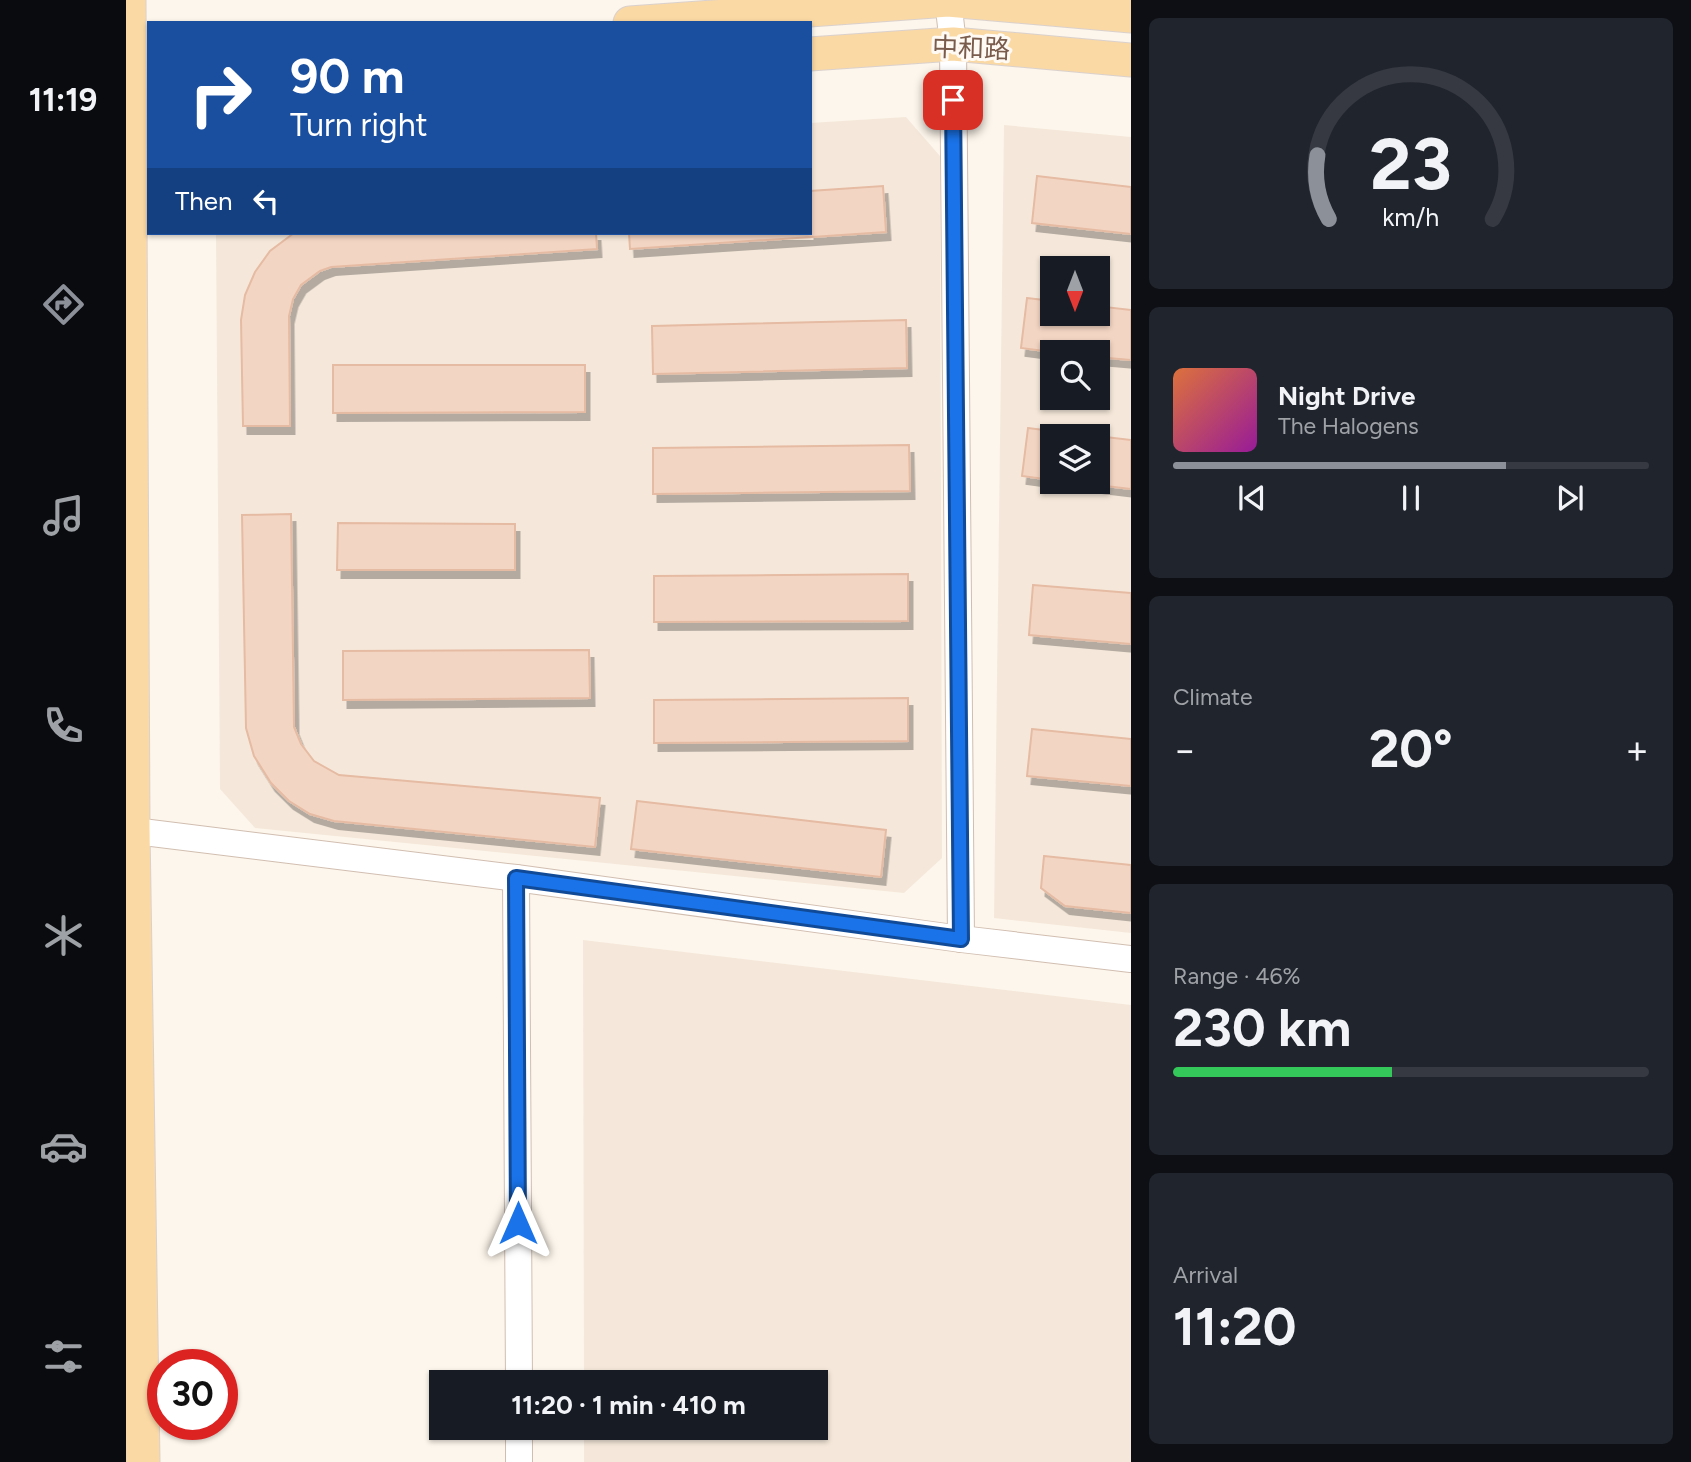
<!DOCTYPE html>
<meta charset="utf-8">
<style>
body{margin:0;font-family:Figtree,"Noto Sans SC",sans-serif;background:#20242c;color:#f1f3f6;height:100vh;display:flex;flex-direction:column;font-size:26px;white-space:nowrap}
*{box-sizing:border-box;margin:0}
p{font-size:23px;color:#9ea1a6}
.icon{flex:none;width:38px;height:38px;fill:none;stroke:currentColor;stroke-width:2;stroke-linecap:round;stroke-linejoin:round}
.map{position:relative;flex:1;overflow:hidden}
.sheet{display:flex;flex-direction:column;gap:18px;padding:18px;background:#0d0f14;width:560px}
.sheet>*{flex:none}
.top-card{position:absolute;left:21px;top:21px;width:665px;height:214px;border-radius:0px;box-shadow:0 2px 5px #0004;background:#1a4fa0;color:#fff;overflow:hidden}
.needle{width:46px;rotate:180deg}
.buttons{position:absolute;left:914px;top:256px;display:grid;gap:14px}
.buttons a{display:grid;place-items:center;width:70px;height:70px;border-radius:0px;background:#171b24;box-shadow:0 2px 5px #0004;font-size:35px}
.speed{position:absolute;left:21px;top:1349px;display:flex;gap:14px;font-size:35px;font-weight:700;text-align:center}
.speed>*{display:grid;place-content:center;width:91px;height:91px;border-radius:50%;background:#171b24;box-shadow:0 2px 5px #0004;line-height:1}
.speed .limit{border:10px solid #d22;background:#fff;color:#111}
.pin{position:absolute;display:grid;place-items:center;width:60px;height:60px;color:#fff;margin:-30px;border-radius:14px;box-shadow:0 4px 10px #0006}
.me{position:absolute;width:77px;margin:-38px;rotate:0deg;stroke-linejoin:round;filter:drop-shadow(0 0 5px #0008)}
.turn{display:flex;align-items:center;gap:24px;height:147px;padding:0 28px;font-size:32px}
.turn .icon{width:91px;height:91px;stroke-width:2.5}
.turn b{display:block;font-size:49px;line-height:60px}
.then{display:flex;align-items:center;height:66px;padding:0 28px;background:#0003;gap:14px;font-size:26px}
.big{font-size:52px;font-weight:700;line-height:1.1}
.sheet .card{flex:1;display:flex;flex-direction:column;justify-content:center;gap:10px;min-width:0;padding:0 24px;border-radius:10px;background:#20242c}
.sheet .dial{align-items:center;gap:0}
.dial svg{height:182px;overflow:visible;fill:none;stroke:#363941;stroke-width:7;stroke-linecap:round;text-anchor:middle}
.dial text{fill:#f1f3f6;stroke:none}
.song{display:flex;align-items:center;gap:21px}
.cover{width:84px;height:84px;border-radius:10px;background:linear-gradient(135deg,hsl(20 70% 55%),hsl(300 70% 35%))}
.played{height:7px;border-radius:4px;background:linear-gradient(90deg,#8c9099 70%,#363941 70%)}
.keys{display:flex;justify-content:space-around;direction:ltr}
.heat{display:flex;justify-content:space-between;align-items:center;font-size:38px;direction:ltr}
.charge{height:10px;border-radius:5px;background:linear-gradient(90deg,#34c759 46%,#363941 0)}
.trip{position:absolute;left:303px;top:1370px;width:399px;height:70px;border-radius:0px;background:#171b24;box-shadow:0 2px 5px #0004;font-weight:700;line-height:70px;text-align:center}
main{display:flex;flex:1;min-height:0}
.dock{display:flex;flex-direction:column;width:126px;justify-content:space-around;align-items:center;background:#090b0e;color:#9ea1a6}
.dock .icon{width:49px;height:49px}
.dock .current{color:#8c9099}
.dock b{font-size:32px;color:#f1f3f6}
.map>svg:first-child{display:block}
</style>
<main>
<nav class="dock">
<b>11:19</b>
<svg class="icon current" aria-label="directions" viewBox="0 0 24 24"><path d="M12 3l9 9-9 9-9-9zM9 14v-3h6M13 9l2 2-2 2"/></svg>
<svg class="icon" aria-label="music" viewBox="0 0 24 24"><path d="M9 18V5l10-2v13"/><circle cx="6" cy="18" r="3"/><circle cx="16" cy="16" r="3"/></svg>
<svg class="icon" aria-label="phone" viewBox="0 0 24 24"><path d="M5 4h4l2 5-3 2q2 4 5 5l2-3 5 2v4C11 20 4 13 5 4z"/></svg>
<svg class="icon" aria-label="climate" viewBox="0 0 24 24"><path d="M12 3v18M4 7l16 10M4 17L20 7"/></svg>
<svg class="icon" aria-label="car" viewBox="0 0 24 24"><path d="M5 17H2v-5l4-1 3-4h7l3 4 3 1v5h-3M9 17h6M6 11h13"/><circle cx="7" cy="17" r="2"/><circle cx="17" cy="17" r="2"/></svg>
<svg class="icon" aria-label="filters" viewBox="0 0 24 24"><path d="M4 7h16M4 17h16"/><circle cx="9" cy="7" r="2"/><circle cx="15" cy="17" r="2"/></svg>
</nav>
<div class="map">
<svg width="1005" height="1462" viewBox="0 0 1005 1462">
<defs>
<filter id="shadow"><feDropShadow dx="4.5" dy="8" stdDeviation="0" flood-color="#0004"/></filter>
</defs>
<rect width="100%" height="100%" fill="#fdf6ec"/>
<g fill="#f5e8da" fill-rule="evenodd">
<polygon points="780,117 814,156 816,858 778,893 129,828 94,789 90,233 684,233 684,123"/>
<path d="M878 125 1005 137V933L868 918ZM926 268H971V313H926ZM926 352H971V397H926ZM926 436H971V481H926Z"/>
<polygon points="457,940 1005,1005 1005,1462 458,1462 458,1428 690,1428 690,1382 458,1382"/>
</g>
<g fill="#f3d5c3" stroke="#e6bba3" stroke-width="2" filter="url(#shadow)">
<polygon points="911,176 1005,187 1005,234 906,223"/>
<polygon points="757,186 760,232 504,249 503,233 684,233 684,191"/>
<polygon points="168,233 470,233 471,249 205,267 194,271 175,285 167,299 163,316 164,426 117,426 115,320 119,295 129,272 144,251"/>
<polygon points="901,298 926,301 926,313 971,313 971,306 1005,310 1005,360 971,357 971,352 926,352 895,348"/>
<polygon points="780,320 781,368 527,374 526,326"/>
<polygon points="207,365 459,365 459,412 207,413"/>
<polygon points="902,428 966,436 926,436 926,480 896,476"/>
<polygon points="971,436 1005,440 1005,489 938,481 971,481"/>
<polygon points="783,445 784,491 527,494 527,448"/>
<polygon points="165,514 168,727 175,744 188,761 213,775 474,798 469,847 208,821 184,814 163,801 145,783 128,756 120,728 116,515"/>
<polygon points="212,523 389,524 389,570 211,570"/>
<polygon points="782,574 782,621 528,622 528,576"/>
<polygon points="907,585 1005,593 1005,644 903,635"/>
<polygon points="463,650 464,698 217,700 217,651"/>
<polygon points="782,698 782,741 528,743 528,700"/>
<polygon points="906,729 1005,739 1005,786 901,776"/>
<polygon points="511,801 760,830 755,877 505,849"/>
<polygon points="918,856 1005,865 1005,913 939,906 915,888"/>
</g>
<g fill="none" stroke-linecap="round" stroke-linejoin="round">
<g stroke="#d1beb0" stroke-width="28">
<g id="minor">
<polyline points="822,0 827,44 835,939"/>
<polyline points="0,830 390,878 835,939 1005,959"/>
<polyline points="390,878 393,1382"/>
<polyline points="393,1428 393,1462"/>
</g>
</g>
<g stroke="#dad1cd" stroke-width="35">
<g id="major">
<polyline points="3,0 7,829 17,1462"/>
<polyline points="504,23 822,0 1005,16"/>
<polyline points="684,54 827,44 1005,60"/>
</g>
</g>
<use href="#minor" stroke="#fff" stroke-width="26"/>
<use href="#major" stroke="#fbd9a5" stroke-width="33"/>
</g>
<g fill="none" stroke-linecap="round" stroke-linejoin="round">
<g stroke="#114b97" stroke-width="18">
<polyline id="route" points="392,1223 390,878 835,939 827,100"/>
</g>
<use href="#route" stroke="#1a73e8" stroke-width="12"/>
</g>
<g text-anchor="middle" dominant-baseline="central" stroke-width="6" stroke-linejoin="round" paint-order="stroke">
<g font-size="26" fill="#7a5c4d" stroke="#fffaf3">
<text transform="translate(845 48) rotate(2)">中和路</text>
</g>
</g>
</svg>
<div class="buttons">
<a><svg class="needle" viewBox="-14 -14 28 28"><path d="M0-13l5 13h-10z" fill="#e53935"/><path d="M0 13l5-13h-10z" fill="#9ea1a6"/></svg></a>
<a><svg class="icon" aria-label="search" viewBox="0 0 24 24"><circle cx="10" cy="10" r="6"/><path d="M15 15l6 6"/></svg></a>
<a><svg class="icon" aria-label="layers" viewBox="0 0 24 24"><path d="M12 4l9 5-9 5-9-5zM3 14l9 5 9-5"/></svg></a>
</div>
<div class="speed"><div class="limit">30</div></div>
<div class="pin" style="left:827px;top:100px;background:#d93025"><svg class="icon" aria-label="arrive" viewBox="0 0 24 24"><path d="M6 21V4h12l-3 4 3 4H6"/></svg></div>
<svg class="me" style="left:392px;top:1223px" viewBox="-20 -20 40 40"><path d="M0-17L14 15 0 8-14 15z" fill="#1a73e8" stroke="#fff" stroke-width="4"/></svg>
<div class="trip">11:20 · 1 min · 410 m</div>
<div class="top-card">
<div class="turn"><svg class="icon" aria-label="right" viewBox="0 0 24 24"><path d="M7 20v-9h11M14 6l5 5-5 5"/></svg><div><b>90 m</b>Turn right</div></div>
<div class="then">Then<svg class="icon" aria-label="left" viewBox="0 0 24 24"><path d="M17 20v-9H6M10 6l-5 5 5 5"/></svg></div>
</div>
</div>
<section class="sheet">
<div class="card dial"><svg viewBox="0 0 100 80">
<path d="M14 69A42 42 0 1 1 86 69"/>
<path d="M14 69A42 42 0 0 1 9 41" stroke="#8c9099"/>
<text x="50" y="56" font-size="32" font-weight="700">23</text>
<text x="50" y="72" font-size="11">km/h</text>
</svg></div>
<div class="card">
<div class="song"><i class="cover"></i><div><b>Night Drive</b><p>The Halogens</p></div></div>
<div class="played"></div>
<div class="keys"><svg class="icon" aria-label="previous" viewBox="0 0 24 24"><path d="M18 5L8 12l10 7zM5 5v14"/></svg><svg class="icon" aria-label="pause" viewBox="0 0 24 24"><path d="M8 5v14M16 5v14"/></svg><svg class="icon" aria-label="next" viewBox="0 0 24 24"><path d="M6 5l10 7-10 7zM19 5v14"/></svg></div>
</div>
<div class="card"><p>Climate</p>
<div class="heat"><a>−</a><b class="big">20°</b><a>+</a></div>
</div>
<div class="card"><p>Range · 46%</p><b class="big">230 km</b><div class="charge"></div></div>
<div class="card"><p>Arrival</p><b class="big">11:20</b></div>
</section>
</main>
